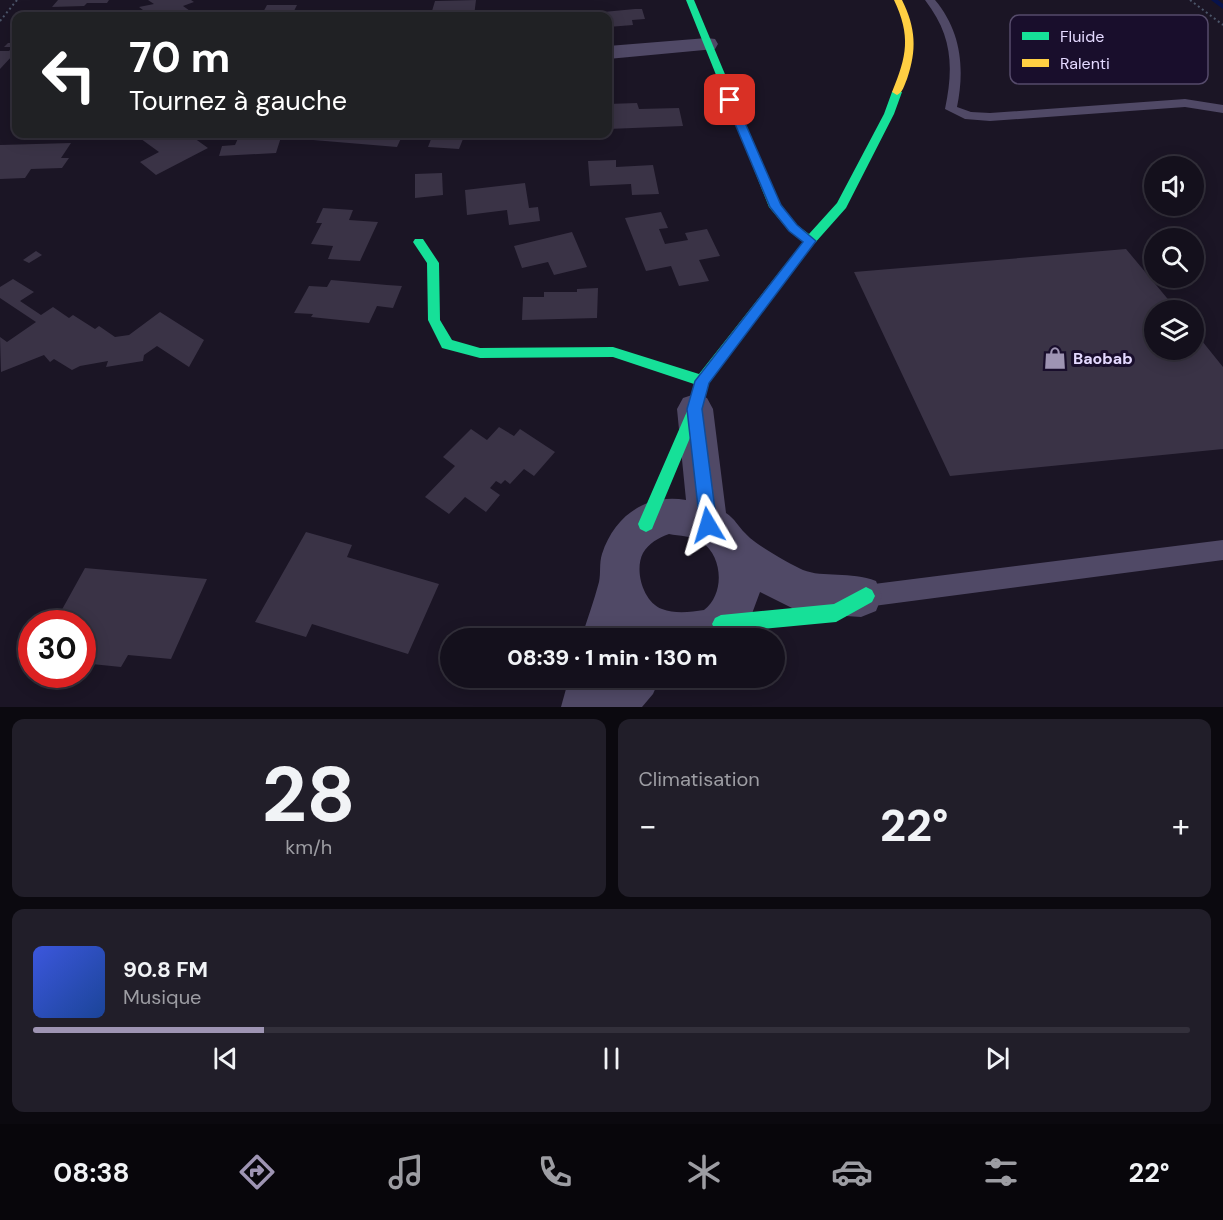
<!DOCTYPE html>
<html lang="fr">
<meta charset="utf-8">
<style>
body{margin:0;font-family:"DM Sans",sans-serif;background:#211e29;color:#f1f3f6;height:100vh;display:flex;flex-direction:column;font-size:22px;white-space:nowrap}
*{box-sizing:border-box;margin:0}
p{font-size:20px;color:#9d9da3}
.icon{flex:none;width:33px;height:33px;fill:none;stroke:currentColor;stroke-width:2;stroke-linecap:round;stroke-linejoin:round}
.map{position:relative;height:707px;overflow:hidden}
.panel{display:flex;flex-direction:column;gap:12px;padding:12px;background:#0b090f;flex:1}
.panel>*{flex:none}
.banner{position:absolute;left:12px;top:12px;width:600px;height:126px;border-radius:12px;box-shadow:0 3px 15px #0003,0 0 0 2px #33303b;background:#202124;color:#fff;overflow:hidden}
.buttons{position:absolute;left:1144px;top:156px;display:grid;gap:12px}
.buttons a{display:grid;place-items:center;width:60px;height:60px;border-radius:50%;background:#14101c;box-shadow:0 3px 15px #0003,0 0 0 2px #33303b;font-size:30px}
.speed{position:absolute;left:18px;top:610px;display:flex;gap:12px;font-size:30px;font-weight:700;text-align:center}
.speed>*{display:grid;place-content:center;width:78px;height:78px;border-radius:50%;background:#14101c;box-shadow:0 3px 15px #0003,0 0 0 2px #33303b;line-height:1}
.speed .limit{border:9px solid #d22;background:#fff;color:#111}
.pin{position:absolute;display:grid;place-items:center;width:51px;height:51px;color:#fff;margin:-26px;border-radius:12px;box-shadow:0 3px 9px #0006}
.me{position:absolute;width:66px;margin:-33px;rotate:353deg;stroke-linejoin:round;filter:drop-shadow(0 0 4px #0008)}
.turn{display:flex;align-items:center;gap:21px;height:126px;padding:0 18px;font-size:27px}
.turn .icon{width:78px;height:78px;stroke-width:2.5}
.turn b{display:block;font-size:42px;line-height:51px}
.big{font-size:45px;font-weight:800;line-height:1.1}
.panel .widget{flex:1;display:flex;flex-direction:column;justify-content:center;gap:9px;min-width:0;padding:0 21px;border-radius:12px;background:#211e29}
.panel .dial{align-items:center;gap:0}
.dial b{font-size:78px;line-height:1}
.song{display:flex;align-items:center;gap:18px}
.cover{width:72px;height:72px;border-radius:9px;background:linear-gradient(135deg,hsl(230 70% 55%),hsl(220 70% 35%))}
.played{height:6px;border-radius:3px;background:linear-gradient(90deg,#9e94b3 20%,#33303b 20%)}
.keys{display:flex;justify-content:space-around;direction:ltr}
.heat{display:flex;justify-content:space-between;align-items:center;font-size:33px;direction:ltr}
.panel .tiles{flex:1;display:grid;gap:12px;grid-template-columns:1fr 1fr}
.widget:last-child{grid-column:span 2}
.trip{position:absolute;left:440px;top:628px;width:345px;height:60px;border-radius:30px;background:#14101c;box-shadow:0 3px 15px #0003,0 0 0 2px #33303b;font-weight:800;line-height:60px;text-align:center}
.tabs{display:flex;height:96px;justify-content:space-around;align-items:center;background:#08060b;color:#9d9da3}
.tabs .icon{width:42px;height:42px}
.tabs .selected{color:#9e94b3}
.tabs b{font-size:27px;color:#f1f3f6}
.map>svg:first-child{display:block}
</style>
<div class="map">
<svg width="1223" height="707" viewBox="0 0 1223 707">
<rect width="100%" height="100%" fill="#1b1525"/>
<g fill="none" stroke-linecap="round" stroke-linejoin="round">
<polygon fill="#07124b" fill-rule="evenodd" points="1211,0 1218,0 1223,4 1223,9"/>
</g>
<g fill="#3a3346">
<polygon points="58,0 109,0 107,3 87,3 84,6 52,7"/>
<polygon points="148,0 191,0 194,2 183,6 193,13 183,16 151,16 139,7 154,4"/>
<polygon points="476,0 474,16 372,16 373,12 432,11 435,1"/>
<polygon points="267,5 297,5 292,15 261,16"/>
<polygon points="635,9 642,9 645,19 632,20 633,25 608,27 608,16 583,16 582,14"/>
<polygon points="210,11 234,11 231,16 206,16"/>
<polygon points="325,13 360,13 359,16 323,16"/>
<polygon points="8,43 16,43 16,55 13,55 0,69 0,51 9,51 13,47 4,47"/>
<polygon points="637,103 639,109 679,108 683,126 608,129 608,104"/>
<polygon points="141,134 198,134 200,135 194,138 208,148 156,175 140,162 159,152 137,136"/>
<polygon points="240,134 282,134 276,153 219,156 222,146 235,145"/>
<polygon points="318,134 403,134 397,147 313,140"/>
<polygon points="433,134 465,134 459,149 428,147"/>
<polygon points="71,143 61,158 69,158 62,168 31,169 25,178 0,179 0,145"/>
<polygon points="616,160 616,167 653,165 659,194 632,195 631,184 590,186 588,161"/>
<polygon points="442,173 443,195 415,198 415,174"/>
<polygon points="525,183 529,208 538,207 540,221 509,225 507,210 467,215 465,190"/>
<polygon points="323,208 353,210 349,220 378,222 360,261 328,259 333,246 311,244 322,223 316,223"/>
<polygon points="661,212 668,228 659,229 665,244 688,240 685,233 707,229 720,256 699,260 709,281 679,286 671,266 646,271 625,218"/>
<polygon points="572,232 587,267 554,275 548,262 522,268 514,246"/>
<polygon points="1126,249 1177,310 1155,310 1155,350 1194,350 1194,331 1223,367 1223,449 950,476 854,272"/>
<polygon points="36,251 42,255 29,263 23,260"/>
<polygon points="13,279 34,292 20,301 41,315 53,307 69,318 73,315 95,329 99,326 115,337 129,335 160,312 204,340 189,367 157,346 144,355 143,361 106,367 108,361 80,366 72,370 54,359 50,362 44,355 1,372 0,337 7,342 36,322 0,298 0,287"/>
<polygon points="331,280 387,285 402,286 393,308 377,306 369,323 311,317 313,314 294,313 309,286 327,287"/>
<polygon points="598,288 597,318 522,320 523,297 544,297 544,292 577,292 577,289"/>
<polygon points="499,427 514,436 520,429 555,452 534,476 524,469 510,484 505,480 501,484 496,481 490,488 500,495 486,512 465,497 449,514 425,497 455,466 443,457 471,429 487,440"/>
<polygon points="306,532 352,545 347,557 439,584 408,654 312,624 306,637 255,622"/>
<polygon points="85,568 207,579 171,659 128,655 121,667 82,663 82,624 54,624"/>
</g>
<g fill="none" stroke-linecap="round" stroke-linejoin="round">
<g stroke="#4b5569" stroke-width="2" stroke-dasharray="2 3" stroke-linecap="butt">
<polyline points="1190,0 1223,25"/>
<polyline points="0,21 17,0"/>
</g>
<g fill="#504966" fill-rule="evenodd">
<path d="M925 0H935C961 31 965 68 957 107L971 112 990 113 1185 99 1223 105V113L1185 107 990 121 965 119 945 109C954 66 952 35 925 0Z"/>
<polygon points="1223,540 1223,560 866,607 859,603 855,596 859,589 866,585"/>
</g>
<g fill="#504966" fill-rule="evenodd">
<polygon points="707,38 715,39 718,44 715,49 608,59 608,46"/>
<path d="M695 394 707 398 713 409 726 513C735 519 738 526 745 533 754 544 790 564 803 570 823 578 851 571 876 581L882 596 876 611 861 617 802 613 760 592 750 619 736 639H630L626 635 625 639H581C587 620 594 601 599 582 601 573 599 563 602 554 614 517 645 493 686 500L677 409 683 398ZM669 534C679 536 693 536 702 542 723 557 725 594 704 610 691 612 675 614 662 609 643 602 634 570 643 553 649 543 658 538 669 534Z"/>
<polygon points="569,678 660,678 653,694 642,707 561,707"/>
</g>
<g fill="#16e098" fill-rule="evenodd">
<polygon points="686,0 694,0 780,206 797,225 809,234 837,203 884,114 892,92 897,89 902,92 894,114 846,208 814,244 708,383 702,409 654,524 652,529 646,532 640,529 638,524 688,409 694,384 613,357 480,358 442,348 428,320 427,263 413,242 415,239 423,239 439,263 440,320 452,340 480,348 613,347 699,374 803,242 789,231 769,207"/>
<polygon points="866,587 872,590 875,596 872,602 836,622 721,633 715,630 712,624 715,618 721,615 834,604"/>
</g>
<path fill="#ffcf43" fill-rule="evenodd" d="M894 0H902C916 28 917 50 907 79 904 86 903 92 897 95L892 92C907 56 911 36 894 0Z"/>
</g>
<polygon fill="#1a73e8" stroke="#114b97" stroke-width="1.5" points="730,97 735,100 781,205 797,225 816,241 709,383 702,409 717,525 714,531 708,533 703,531 700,525 687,409 695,381 803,242 789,231 770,207 725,100"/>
<defs>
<g id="shop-bare" transform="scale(1.8)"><path d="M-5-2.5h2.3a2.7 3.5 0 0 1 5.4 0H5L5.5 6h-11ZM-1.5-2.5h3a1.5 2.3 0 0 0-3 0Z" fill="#9e94b3" stroke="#190e2c" stroke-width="2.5" paint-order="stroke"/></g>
</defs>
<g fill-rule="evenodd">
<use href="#shop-bare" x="1055" y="358"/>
</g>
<g text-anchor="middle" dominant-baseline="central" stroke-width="6" stroke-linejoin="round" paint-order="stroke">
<g font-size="16" font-weight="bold" fill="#e4d9ff" stroke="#190e2c" text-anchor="start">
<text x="1073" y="358">Baobab</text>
</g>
</g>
<rect x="1010" y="15" width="198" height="69" rx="9" fill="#190e2c" stroke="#564b6b" stroke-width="1.5"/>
<rect x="1022" y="32" width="27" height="8" fill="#16e098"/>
<rect x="1022" y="59" width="27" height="8" fill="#ffcf43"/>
<g font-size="16" fill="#e4d9ff">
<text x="1060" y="42">Fluide</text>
<text x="1060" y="69">Ralenti</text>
</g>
</svg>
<div class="buttons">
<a><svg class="icon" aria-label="sound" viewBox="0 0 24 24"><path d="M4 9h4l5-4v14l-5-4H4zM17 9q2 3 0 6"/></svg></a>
<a><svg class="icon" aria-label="search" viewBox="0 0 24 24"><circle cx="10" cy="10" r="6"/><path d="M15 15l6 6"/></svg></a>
<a><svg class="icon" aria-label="layers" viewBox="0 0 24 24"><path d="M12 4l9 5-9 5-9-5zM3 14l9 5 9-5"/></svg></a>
</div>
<div class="speed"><div class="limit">30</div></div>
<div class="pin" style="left:730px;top:100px;background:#d93025"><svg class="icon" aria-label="arrive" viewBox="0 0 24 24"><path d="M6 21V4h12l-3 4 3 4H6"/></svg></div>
<svg class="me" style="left:708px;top:525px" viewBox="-20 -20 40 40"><path d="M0-17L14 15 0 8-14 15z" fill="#1a73e8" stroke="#fff" stroke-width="4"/></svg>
<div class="trip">08:39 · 1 min · 130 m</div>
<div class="banner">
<div class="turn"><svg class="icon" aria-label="left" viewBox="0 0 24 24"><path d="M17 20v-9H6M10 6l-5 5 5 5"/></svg><div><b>70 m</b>Tournez à gauche</div></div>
</div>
</div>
<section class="panel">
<div class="tiles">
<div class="widget dial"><b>28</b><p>km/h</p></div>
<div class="widget"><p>Climatisation</p>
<div class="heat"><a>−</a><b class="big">22°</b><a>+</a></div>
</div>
<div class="widget">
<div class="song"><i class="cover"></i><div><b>90.8 FM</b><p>Musique</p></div></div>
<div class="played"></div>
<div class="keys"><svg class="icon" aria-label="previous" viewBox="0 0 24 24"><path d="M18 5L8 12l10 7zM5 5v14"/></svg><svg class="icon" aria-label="pause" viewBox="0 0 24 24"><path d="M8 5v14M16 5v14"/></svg><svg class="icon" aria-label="next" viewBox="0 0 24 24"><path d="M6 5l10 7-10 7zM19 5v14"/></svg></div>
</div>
</div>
</section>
<nav class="tabs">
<b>08:38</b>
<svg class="icon selected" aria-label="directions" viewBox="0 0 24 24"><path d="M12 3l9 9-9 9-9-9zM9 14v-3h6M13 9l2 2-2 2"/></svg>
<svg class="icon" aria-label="music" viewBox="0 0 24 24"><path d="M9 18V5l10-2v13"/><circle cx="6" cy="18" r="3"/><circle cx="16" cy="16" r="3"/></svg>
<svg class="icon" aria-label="phone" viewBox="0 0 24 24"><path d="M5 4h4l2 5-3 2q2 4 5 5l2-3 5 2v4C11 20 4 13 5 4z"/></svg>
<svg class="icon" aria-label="climate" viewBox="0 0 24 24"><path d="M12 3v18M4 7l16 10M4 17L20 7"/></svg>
<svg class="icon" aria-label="car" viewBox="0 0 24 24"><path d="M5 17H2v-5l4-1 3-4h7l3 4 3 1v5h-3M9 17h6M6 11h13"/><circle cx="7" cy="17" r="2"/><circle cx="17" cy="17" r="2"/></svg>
<svg class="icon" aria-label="filters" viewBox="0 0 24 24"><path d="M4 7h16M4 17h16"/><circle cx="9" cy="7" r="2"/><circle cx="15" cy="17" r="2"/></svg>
<b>22°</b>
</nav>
